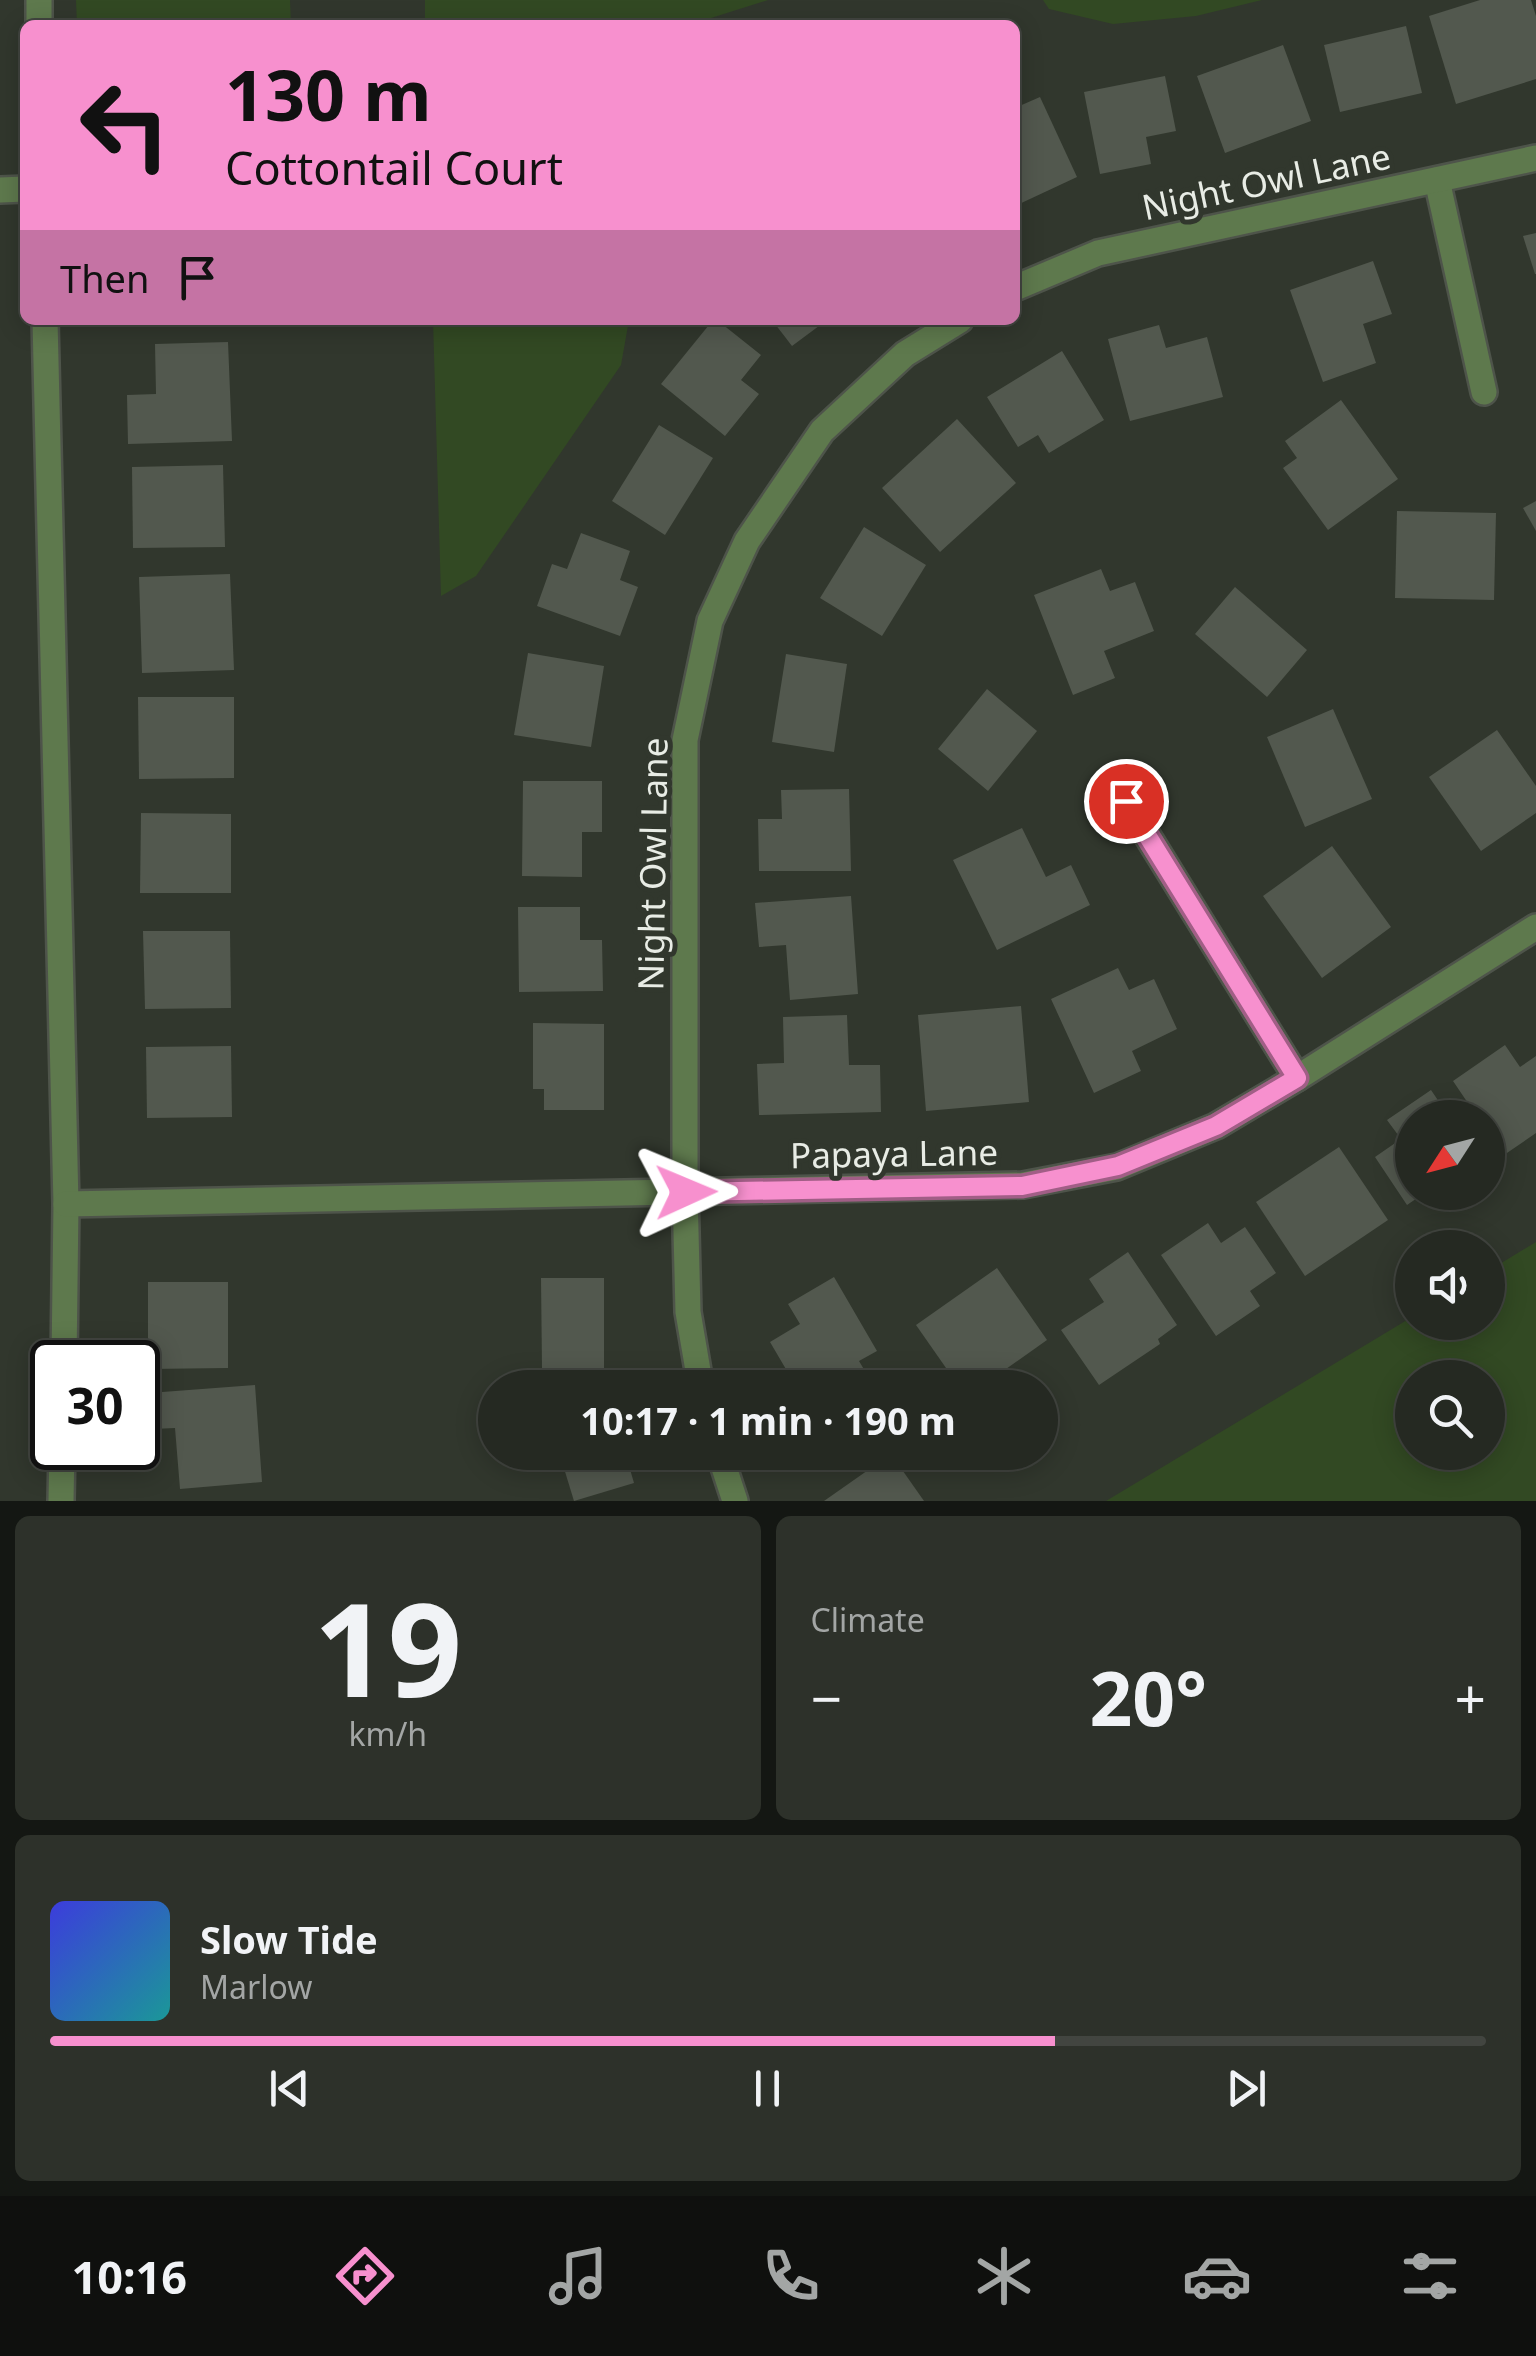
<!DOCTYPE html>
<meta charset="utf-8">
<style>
body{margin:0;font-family:"Noto Sans",sans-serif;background:#2d312a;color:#f1f3f6;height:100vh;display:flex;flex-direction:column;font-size:38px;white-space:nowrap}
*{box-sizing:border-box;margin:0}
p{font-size:32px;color:#a3a6a5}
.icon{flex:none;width:55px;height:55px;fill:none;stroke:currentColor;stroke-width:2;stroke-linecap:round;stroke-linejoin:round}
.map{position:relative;height:1501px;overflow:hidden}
.sheet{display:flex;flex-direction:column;gap:15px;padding:15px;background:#141713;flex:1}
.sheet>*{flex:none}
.hud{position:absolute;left:20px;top:20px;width:1000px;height:305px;border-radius:15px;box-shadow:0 5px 25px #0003,0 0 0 2px #424540;background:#f790ce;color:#111;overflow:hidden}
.needle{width:65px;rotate:234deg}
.controls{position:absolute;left:1395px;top:1100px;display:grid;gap:20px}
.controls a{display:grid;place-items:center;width:110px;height:110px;border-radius:50%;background:#252922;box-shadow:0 5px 25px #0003,0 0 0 2px #424540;font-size:50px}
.speed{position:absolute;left:30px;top:1340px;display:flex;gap:20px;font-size:50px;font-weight:700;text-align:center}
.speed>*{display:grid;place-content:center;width:130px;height:130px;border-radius:50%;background:#252922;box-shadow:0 5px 25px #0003,0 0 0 2px #424540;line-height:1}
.speed .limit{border:5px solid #111;border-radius:15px;background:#fff;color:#111}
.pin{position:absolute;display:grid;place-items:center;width:85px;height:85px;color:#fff;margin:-42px;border:5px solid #fff;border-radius:50%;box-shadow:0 2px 10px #0007}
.me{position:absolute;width:110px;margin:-55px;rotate:89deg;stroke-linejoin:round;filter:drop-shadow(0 0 8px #0008)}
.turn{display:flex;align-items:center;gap:35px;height:210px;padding:0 40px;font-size:45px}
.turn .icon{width:130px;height:130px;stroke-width:2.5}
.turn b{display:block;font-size:70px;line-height:85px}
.then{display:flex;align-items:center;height:95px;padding:0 40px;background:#0003;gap:20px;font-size:38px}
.big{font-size:75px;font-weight:700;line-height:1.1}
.sheet .tile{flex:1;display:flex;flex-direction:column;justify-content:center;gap:15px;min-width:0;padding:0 35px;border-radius:15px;background:#2d312a}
.sheet .dial{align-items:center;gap:0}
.dial b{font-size:130px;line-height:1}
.song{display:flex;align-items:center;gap:30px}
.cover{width:120px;height:120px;border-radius:15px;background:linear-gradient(135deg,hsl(240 70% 55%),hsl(180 70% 35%))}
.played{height:10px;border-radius:5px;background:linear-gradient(90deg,#f790ce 70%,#424540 70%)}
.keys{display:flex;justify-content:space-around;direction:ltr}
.heat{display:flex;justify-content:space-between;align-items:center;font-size:55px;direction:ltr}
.sheet .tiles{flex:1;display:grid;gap:15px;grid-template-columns:1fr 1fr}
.tile:last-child{grid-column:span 2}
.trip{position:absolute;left:478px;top:1370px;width:580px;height:100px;border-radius:50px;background:#252922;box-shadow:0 5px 25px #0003,0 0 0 2px #424540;font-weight:700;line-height:100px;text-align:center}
.tabs{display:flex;height:160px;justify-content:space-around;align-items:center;background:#0f100e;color:#a3a6a5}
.tabs .icon{width:70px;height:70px}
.tabs .active{color:#f790ce}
.tabs b{font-size:45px;color:#f1f3f6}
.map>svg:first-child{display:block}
</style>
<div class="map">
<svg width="1536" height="1501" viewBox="0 0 1536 1501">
<rect width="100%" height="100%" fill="#31372d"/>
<g fill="#324923" fill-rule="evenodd">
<polygon points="76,0 290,0 291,25 77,25"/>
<polygon points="425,0 768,0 689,25 425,25"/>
<polygon points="1043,0 1262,0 1196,16 1113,24 1049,9"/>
<polygon points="433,320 629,320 621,365 476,576 441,596"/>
<path d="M1536 1242V1501H1106L1412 1317V1322H1488V1271ZM1412 1378H1488V1452H1412Z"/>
</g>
<g fill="#52584e">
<polygon points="1480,0 1531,0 1536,16 1536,79 1456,104 1429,16"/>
<polygon points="1406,26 1422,93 1340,112 1324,45"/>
<polygon points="1283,45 1311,121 1225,153 1197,76"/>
<polygon points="1165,76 1176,131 1146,137 1151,164 1100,174 1084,92"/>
<polygon points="1040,97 1077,177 1015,206 1015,108"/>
<polygon points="1536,233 1536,274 1535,274 1523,236"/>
<polygon points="1373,261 1392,314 1363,324 1376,363 1323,382 1290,290"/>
<polygon points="713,320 717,320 761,355 741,380 759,394 725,436 661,384"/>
<polygon points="772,320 827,320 792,346"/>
<polygon points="1159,325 1166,348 1207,337 1223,397 1130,421 1108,339"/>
<polygon points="228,342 232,441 128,444 127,395 156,394 155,344"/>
<polygon points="1062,351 1104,420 1049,453 1038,435 1018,447 987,397"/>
<polygon points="1341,400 1398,479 1328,530 1283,468 1297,458 1285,441"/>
<polygon points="957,419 1016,483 940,552 882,488"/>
<polygon points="659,425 713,458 665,535 612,501"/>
<polygon points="223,465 225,547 133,548 132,467"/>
<polygon points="1536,501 1536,531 1523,508"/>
<polygon points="1397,511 1496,513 1494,600 1395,598"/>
<polygon points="864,527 926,565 882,636 820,598"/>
<polygon points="581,533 630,551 620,580 638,587 620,636 537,606 552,564 567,569"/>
<polygon points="1101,569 1110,591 1135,582 1154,631 1104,651 1115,678 1073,695 1034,595"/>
<polygon points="230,574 234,670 142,673 139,577"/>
<polygon points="1235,587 1307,650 1267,697 1195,634"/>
<polygon points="528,653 604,666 591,747 514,735"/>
<polygon points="786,654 847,664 834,752 772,742"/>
<polygon points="987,689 1037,731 988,791 938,749"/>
<polygon points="138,697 234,697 234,778 139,779"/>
<polygon points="1333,709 1372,799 1305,827 1267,737"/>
<polygon points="1497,730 1536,786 1536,813 1481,851 1429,777"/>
<polygon points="523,781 602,781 602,832 582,832 582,877 522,876"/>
<polygon points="849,789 851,871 759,871 758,819 782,819 781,790"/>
<polygon points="141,813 231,814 231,893 140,893"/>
<polygon points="1022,828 1046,877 1071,865 1090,905 997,950 953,860"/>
<polygon points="1332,846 1391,927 1322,978 1263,896"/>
<polygon points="851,896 858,994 790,1000 786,945 759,947 755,903"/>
<polygon points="518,907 580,907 580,940 602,940 603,991 519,992"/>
<polygon points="143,931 230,931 231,1008 145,1009"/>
<polygon points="1118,968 1129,990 1154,979 1177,1029 1132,1051 1141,1071 1094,1093 1051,999"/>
<polygon points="1021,1006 1029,1102 926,1111 918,1015"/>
<polygon points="847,1015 849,1065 880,1065 881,1112 759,1115 757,1064 784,1063 783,1017"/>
<polygon points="533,1023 604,1024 604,1110 544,1110 544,1089 533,1089"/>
<polygon points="1505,1045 1520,1067 1536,1056 1536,1133 1504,1155 1488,1131 1488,1118 1478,1118 1453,1081"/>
<polygon points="231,1046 232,1117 147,1118 146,1047"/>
<polygon points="1431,1090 1450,1118 1412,1118 1412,1192 1426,1192 1407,1205 1375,1157 1401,1139 1387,1120"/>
<polygon points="1339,1147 1388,1220 1305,1276 1256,1202"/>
<polygon points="1208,1223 1221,1243 1245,1227 1276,1273 1250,1291 1260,1306 1216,1336 1161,1255"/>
<polygon points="1128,1252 1177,1325 1158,1339 1160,1344 1099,1385 1061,1330 1104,1302 1089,1279"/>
<polygon points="997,1268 1047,1340 979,1388 960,1388 916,1325"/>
<polygon points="834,1277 877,1351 859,1361 875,1388 797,1388 770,1342 800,1324 788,1304"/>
<polygon points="541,1278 604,1278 604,1369 542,1369"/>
<polygon points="148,1282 228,1282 228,1368 148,1369"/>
<polygon points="255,1385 262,1482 180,1489 175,1428 153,1429 149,1393"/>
<polygon points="559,1452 625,1452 634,1483 574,1501"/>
<polygon points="891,1454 924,1501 824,1501"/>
</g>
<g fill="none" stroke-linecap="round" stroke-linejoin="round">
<g stroke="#4e544a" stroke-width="30">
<g id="street">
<polyline points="39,0 39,25"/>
<polyline points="1437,180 1484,392"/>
<polyline points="0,190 25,189"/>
<polyline points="1015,288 1098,253 1536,158"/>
<polyline points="45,320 66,1204 64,1362"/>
<polyline points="1126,801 1297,1078"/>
<polyline points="66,1204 1023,1185 1117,1167 1216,1126 1297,1078 1536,927"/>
<polyline points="701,1388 688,1312 685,1191 685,740 710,621 747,541 822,431 905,354 960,320"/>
<polyline points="719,1452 735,1501"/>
<polyline points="61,1501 62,1448"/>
</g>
</g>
<use href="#street" stroke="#5e794d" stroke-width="25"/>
</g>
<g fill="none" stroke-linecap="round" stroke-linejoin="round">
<g stroke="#a15e86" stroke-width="25">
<polyline id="route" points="686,1192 1022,1186 1118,1166 1216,1126 1297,1078 1126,801"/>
</g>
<use href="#route" stroke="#f790ce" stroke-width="18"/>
</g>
<g text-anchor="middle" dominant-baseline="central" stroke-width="10" stroke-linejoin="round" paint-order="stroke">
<g font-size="35" fill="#e8ece5" stroke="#31372d">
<text transform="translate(1266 181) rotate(-12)">Night Owl Lane</text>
<text transform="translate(652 864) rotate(-89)">Night Owl Lane</text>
<text transform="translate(894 1153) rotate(-1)">Papaya Lane</text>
</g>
</g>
</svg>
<div class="controls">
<a><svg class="needle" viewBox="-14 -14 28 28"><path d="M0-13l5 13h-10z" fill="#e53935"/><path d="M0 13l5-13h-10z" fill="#a3a6a5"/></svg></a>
<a><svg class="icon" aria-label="sound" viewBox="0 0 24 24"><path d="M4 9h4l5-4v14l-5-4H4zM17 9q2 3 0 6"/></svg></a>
<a><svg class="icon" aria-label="search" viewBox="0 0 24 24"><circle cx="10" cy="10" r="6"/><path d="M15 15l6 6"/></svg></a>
</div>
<div class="speed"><div class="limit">30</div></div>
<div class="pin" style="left:1126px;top:801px;background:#d93025"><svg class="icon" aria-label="arrive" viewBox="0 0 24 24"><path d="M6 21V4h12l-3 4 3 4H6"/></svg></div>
<svg class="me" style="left:686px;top:1192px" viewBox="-20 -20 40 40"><path d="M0-17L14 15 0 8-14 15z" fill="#f790ce" stroke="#fff" stroke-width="4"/></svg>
<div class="trip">10:17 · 1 min · 190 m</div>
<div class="hud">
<div class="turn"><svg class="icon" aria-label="left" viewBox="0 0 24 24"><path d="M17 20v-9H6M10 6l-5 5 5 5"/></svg><div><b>130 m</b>Cottontail Court</div></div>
<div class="then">Then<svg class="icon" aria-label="arrive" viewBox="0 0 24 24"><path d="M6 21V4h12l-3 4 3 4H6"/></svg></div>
</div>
</div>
<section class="sheet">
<div class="tiles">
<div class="tile dial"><b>19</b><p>km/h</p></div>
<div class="tile"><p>Climate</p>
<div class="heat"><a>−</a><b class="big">20°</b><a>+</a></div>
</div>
<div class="tile">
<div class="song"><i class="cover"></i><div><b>Slow Tide</b><p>Marlow</p></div></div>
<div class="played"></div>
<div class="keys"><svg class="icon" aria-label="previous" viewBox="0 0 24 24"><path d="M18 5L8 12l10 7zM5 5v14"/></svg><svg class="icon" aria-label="pause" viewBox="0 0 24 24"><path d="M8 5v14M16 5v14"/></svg><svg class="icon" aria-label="next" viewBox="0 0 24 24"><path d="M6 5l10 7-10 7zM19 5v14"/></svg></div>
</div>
</div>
</section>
<nav class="tabs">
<b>10:16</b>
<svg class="icon active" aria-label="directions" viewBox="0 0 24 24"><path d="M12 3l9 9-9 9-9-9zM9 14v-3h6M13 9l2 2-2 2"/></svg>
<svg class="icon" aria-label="music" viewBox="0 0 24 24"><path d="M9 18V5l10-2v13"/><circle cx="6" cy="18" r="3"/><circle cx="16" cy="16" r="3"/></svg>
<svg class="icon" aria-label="phone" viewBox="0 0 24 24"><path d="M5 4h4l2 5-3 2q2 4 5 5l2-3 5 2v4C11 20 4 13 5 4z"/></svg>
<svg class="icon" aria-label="climate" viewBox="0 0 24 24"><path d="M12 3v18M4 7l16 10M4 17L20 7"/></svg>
<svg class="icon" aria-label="car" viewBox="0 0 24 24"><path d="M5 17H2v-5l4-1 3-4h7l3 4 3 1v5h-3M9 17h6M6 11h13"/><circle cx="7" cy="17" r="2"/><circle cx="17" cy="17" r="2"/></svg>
<svg class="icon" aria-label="filters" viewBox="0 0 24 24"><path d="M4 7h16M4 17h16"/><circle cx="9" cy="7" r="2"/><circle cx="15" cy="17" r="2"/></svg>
</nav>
